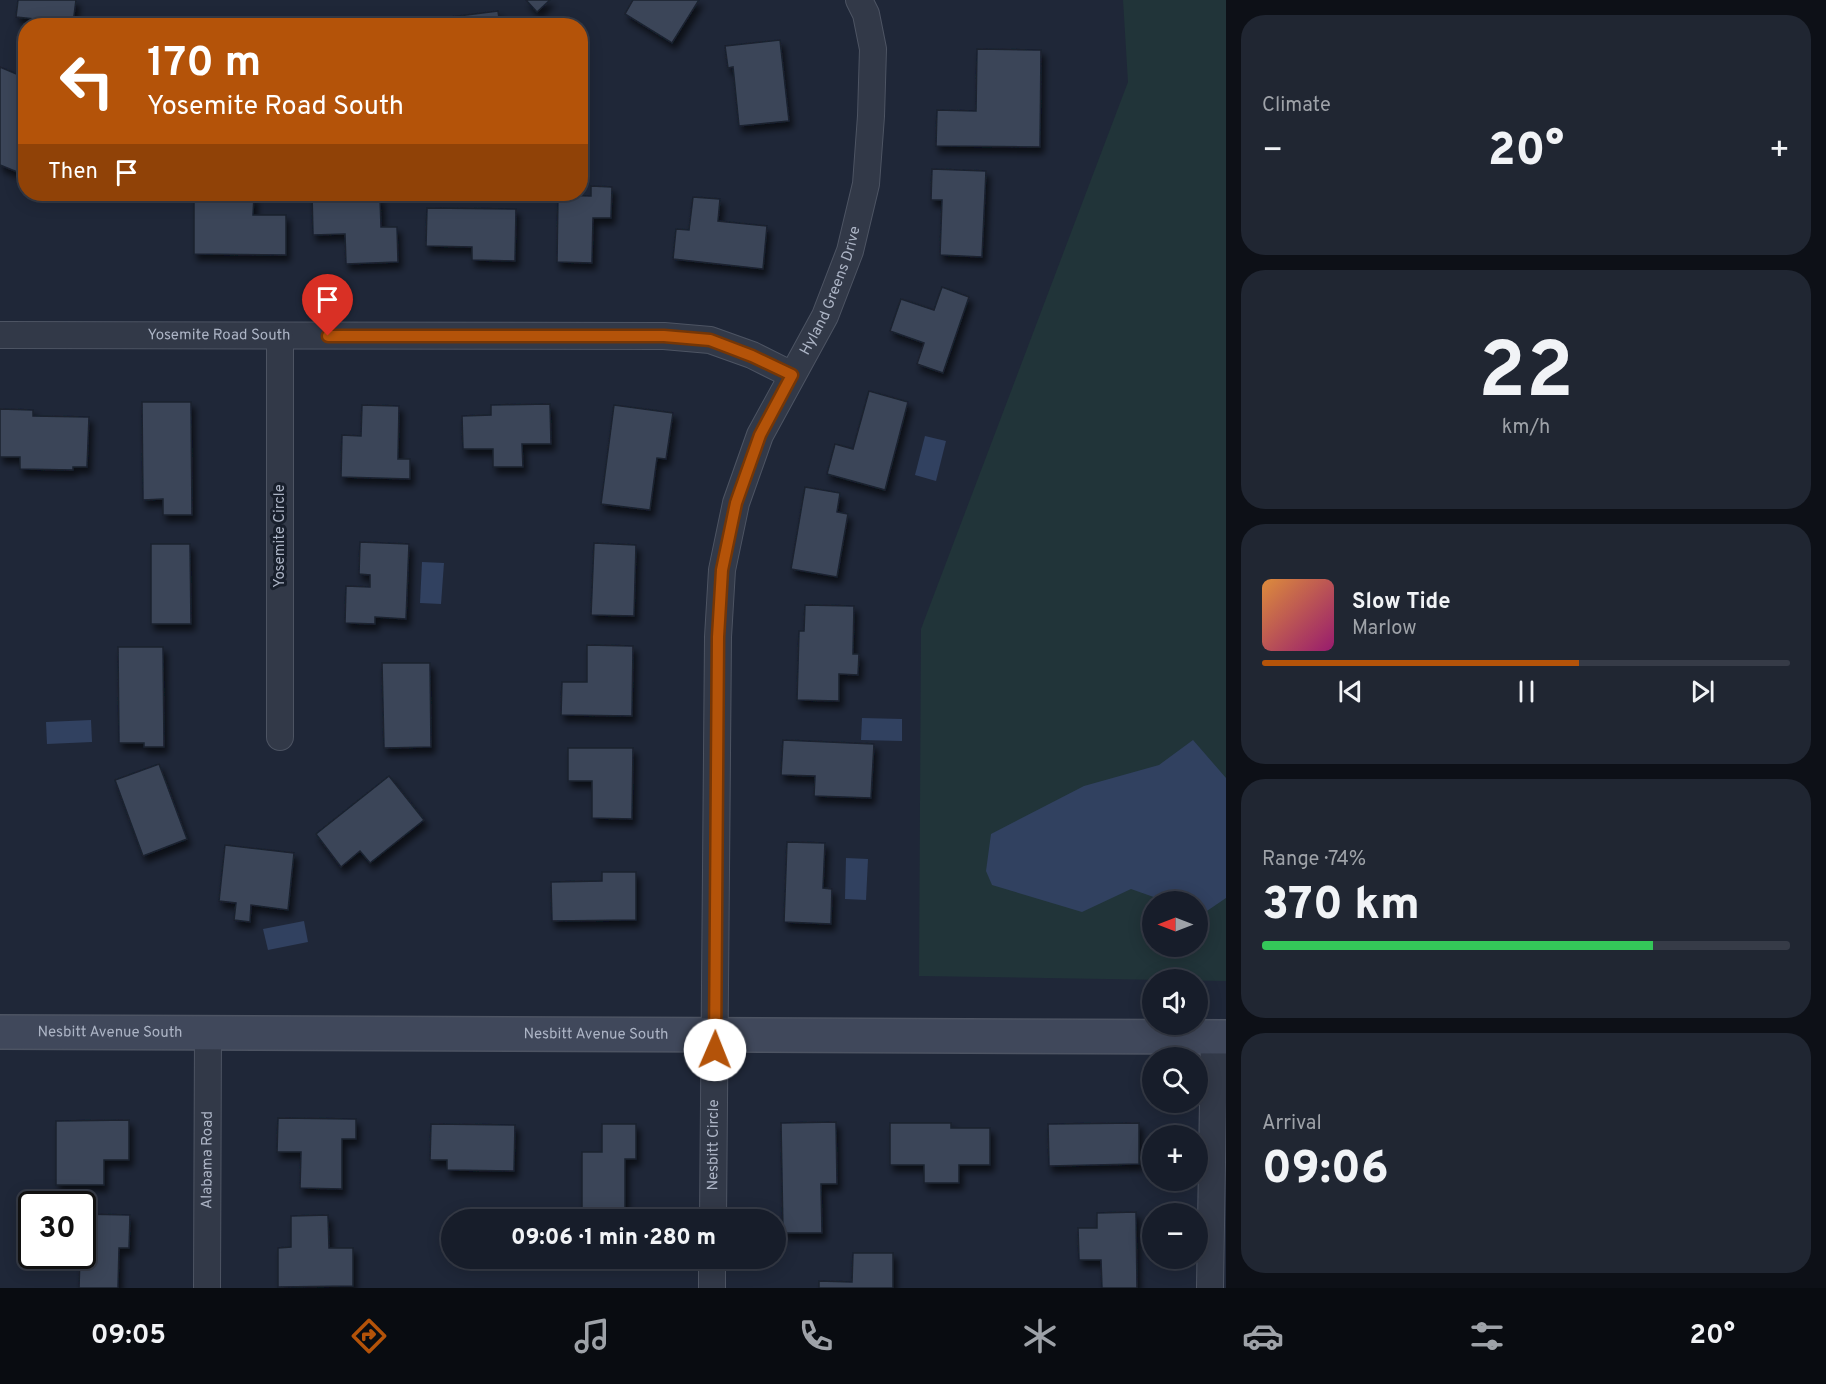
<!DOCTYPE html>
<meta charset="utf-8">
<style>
body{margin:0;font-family:Overpass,sans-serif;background:#202632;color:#f1f3f6;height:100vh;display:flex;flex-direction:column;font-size:22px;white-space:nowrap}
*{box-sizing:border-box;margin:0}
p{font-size:20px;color:#9ea2a8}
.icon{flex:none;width:33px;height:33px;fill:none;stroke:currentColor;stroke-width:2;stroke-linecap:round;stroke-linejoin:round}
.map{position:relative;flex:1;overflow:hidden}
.panel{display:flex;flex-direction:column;gap:15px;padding:15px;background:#0d1017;width:600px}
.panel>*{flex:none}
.hud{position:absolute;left:18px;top:18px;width:570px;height:183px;border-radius:24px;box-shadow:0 3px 15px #0003,0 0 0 2px #363b47;background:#b45309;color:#fff;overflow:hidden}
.needle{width:39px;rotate:270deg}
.fabs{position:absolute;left:1142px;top:891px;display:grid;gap:12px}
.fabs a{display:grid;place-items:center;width:66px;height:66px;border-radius:50%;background:#171d2a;box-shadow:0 3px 15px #0003,0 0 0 2px #363b47;font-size:30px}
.speed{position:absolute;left:18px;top:1191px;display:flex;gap:12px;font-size:30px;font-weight:700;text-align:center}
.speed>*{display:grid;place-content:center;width:78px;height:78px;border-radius:50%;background:#171d2a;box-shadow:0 3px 15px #0003,0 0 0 2px #363b47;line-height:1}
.speed .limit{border:3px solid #111;border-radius:9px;background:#fff;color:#111}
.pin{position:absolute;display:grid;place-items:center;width:51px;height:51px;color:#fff;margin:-62px -26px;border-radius:50% 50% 50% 0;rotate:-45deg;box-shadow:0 0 6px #0007}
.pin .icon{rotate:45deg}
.me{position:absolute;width:66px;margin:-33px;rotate:1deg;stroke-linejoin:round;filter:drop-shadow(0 0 4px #0008)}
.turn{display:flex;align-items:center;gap:21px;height:126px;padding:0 30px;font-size:27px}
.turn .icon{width:78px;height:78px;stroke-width:2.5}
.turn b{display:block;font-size:42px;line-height:51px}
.then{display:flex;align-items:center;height:57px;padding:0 30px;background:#0003;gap:12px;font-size:22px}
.big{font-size:45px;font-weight:800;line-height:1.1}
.panel .card{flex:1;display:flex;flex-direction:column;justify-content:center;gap:9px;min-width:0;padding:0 21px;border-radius:24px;background:#202632}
.panel .dial{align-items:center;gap:0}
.dial b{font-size:78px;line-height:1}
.song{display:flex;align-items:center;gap:18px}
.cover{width:72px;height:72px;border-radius:9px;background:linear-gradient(135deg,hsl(30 70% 55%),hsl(320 70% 35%))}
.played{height:6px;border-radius:3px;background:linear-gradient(90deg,#b45309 60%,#363b47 60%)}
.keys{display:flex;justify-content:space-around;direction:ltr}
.heat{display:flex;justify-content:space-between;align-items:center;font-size:33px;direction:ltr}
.charge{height:9px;border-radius:4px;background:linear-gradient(90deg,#34c759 74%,#363b47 0)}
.trip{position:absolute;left:441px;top:1209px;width:345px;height:60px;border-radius:30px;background:#171d2a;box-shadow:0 3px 15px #0003,0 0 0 2px #363b47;font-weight:800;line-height:60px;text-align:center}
.dock{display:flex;height:96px;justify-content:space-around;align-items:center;background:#090c11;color:#9ea2a8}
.dock .icon{width:42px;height:42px}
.dock .selected{color:#b45309}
.dock b{font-size:27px;color:#f1f3f6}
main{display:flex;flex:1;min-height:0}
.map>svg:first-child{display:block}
</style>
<main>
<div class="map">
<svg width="1226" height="1288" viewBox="0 0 1226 1288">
<defs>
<filter id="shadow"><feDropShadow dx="3.5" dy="6" stdDeviation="3" flood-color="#0009"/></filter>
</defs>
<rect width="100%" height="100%" fill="#1f2738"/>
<path fill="#213439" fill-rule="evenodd" d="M1123 0H1226V981L919 976 921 629 1128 82ZM1152 902H1197V946H1152Z"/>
<g fill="#314160">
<polygon points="925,436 946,441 936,481 915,475"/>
<polygon points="422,562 444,563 441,604 420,603"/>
<polygon points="862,718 902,719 902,741 861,740"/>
<polygon points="91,720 92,742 47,744 46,722"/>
<polygon points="1193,740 1226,778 1226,898 1201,915 1197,913 1197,902 1165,901 1131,889 1082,912 992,885 986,871 991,834 1084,786 1159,765"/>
<polygon points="846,858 868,859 866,900 845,899"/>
<polygon points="304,921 308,942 268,950 263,929"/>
</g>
<g fill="#3a4558" stroke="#1a212f" stroke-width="1.5" filter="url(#shadow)">
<polygon points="18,0 76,0 73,23 16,17"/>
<polygon points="526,0 550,0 537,12"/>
<polygon points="633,0 699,0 672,43 625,14"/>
<polygon points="498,11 500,26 419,26 419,21"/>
<polygon points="410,17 410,26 313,26 313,18"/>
<polygon points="780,40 789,121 739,126 733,67 728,68 725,46"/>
<polygon points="977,49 1041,50 1040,147 936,146 937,110 976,111"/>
<polygon points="0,67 26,78 26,165 22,174 0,165"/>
<polygon points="932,169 986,171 982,257 940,255 942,200 931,200"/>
<polygon points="591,186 612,187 611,218 593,218 592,263 557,262 558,195 591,196"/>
<polygon points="312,194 348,194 348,198 380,197 381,227 397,227 398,262 346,264 345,234 313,235"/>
<polygon points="194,196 254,197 253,215 286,215 286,255 194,254"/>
<polygon points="693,197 720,199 718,221 767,226 763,269 673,259 676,229 689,230"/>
<polygon points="427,208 516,209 515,261 472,260 472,247 426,246"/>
<polygon points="942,287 969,297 943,373 917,364 924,343 890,331 901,299 934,310"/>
<polygon points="869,391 908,402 885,490 827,474 835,444 853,449"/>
<polygon points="142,402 191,402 192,515 163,515 163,499 143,500"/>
<polygon points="550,404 551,444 522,444 523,467 493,467 493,449 463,449 462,416 491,415 491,405"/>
<polygon points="362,405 399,406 398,459 410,459 410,479 341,477 342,435 361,436"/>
<polygon points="614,405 673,413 666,459 657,458 650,510 601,504"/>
<polygon points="0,409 33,410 33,416 89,417 87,467 73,467 73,470 20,469 20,457 0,457"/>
<polygon points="805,487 840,493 837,512 848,514 837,577 791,569"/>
<polygon points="360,542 409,544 406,619 375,617 375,624 345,623 346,586 370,587 370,575 359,574"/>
<polygon points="594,543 636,545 634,616 591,615"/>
<polygon points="151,544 190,544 191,624 151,624"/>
<polygon points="805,605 854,606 853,654 859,654 858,675 839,674 839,701 797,700 799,631 804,631"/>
<polygon points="587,645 633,646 632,716 561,715 562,682 587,682"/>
<polygon points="118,647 163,647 164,747 144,747 144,743 119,743"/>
<polygon points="382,663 430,663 431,747 384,748"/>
<polygon points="783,740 874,744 871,798 814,796 815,776 781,775"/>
<polygon points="568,748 633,748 632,819 592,818 592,781 568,781"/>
<polygon points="159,764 187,839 143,856 115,780"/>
<polygon points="389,776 424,820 370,863 360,851 341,867 316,834"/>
<polygon points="787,842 825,843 823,888 832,889 831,924 784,922"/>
<polygon points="225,845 294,853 288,910 251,905 250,922 234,920 236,903 219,901"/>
<polygon points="602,872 636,872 636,920 552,921 551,882 602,881"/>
<polygon points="278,1118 356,1119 356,1139 342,1139 342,1189 300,1188 301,1152 277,1152"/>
<polygon points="129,1120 129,1160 104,1160 104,1185 56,1185 56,1121"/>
<polygon points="836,1122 837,1184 821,1184 822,1233 783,1233 781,1123"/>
<polygon points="890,1123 951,1123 951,1128 990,1128 990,1165 959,1165 959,1183 924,1183 924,1165 890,1165"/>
<polygon points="1139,1123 1139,1164 1049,1166 1048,1124"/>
<polygon points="431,1124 515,1125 514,1171 447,1170 447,1160 430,1160"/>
<polygon points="602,1124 636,1124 636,1159 625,1159 625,1220 582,1220 582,1152 602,1152"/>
<polygon points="1136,1212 1137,1288 1102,1288 1101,1260 1079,1260 1078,1228 1097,1228 1097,1213"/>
<polygon points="82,1214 130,1215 129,1248 119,1248 118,1288 79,1288 80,1256 82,1256"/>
<polygon points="328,1215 329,1248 353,1248 353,1286 278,1287 278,1248 291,1247 291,1216"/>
<polygon points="853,1253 893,1253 893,1288 819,1288 819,1281 852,1282"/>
</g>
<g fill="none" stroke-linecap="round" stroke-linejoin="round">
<g stroke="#4d5463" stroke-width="28">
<g id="street">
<path id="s1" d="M0 335 664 336 710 340 752 355 792 375"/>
<polyline points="280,336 280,737"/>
<path id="s2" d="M713 1220 718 637 722 570 736 503 760 435 825 316 850 251 866 184 871 116 873 49 866 14 859 0"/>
<path id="s3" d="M207 1288 208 1032"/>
<polyline points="712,1288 712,1258"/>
<polyline points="1210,1288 1214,1037"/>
</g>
</g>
<g stroke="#4d5463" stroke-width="36">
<g id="secondary">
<path id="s4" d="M0 1032 1226 1037"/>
</g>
</g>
<use href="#street" stroke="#323948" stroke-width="26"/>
<use href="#secondary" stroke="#40485b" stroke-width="33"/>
</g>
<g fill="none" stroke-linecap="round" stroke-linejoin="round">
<g stroke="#753606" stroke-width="15">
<polyline id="route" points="328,336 664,336 710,340 752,356 792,375 760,435 736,503 722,570 718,637 715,1050"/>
</g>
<use href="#route" stroke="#b45309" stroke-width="10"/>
</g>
<g text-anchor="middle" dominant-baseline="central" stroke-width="6" stroke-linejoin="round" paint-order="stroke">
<g font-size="15" fill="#acb4c5" stroke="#181f2c">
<text stroke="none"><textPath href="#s2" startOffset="952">Hyland Greens Drive</textPath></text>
<text stroke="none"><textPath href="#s1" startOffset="219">Yosemite Road South</textPath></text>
<text transform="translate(280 536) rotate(-90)">Yosemite Circle</text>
<text stroke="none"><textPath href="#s4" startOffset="110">Nesbitt Avenue South</textPath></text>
<text stroke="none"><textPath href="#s4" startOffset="596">Nesbitt Avenue South</textPath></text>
<text stroke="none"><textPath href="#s2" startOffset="75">Nesbitt Circle</textPath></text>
<text stroke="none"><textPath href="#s3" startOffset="128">Alabama Road</textPath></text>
</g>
</g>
</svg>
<div class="fabs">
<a><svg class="needle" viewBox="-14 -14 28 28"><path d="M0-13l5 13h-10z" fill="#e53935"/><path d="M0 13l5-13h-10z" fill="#9ea2a8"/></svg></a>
<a><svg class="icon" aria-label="sound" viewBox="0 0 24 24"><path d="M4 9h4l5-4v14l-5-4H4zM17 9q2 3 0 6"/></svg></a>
<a><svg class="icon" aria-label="search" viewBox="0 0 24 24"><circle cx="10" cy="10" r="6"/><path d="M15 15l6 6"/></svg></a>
<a>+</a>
<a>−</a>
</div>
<div class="speed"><div class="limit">30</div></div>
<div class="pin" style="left:328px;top:336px;background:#d93025"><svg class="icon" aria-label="arrive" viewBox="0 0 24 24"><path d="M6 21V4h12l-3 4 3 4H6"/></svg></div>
<svg class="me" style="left:715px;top:1050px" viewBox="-20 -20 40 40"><circle r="19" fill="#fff"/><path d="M0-13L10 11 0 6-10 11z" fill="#b45309"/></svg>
<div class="trip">09:06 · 1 min · 280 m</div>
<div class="hud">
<div class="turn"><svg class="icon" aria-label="left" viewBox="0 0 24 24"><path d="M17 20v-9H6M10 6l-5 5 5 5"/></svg><div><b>170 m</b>Yosemite Road South</div></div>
<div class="then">Then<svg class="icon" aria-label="arrive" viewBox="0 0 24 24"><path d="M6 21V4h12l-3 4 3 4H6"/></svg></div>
</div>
</div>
<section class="panel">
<div class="card"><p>Climate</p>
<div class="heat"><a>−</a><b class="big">20°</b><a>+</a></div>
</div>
<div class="card dial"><b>22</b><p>km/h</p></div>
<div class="card">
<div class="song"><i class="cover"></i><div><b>Slow Tide</b><p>Marlow</p></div></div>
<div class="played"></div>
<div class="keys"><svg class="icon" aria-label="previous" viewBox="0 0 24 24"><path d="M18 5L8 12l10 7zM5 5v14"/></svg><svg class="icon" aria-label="pause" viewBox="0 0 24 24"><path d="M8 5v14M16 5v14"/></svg><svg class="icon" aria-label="next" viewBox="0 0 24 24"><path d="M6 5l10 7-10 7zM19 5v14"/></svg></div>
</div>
<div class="card"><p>Range · 74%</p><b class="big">370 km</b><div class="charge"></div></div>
<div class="card"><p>Arrival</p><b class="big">09:06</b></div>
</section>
</main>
<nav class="dock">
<b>09:05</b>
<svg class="icon selected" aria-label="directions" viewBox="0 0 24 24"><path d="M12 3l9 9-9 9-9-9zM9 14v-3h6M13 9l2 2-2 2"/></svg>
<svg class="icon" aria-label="music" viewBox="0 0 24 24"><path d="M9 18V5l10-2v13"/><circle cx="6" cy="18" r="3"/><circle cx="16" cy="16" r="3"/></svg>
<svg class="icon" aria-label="phone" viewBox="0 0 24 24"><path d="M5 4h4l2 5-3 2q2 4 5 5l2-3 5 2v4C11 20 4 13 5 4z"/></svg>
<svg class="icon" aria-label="climate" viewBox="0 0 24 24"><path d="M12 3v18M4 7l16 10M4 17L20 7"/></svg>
<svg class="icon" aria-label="car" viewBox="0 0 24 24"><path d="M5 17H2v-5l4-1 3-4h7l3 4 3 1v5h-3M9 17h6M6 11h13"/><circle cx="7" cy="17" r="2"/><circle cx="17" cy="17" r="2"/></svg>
<svg class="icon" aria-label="filters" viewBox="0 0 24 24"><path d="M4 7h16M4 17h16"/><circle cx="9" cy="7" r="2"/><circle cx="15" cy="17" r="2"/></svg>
<b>20°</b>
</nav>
